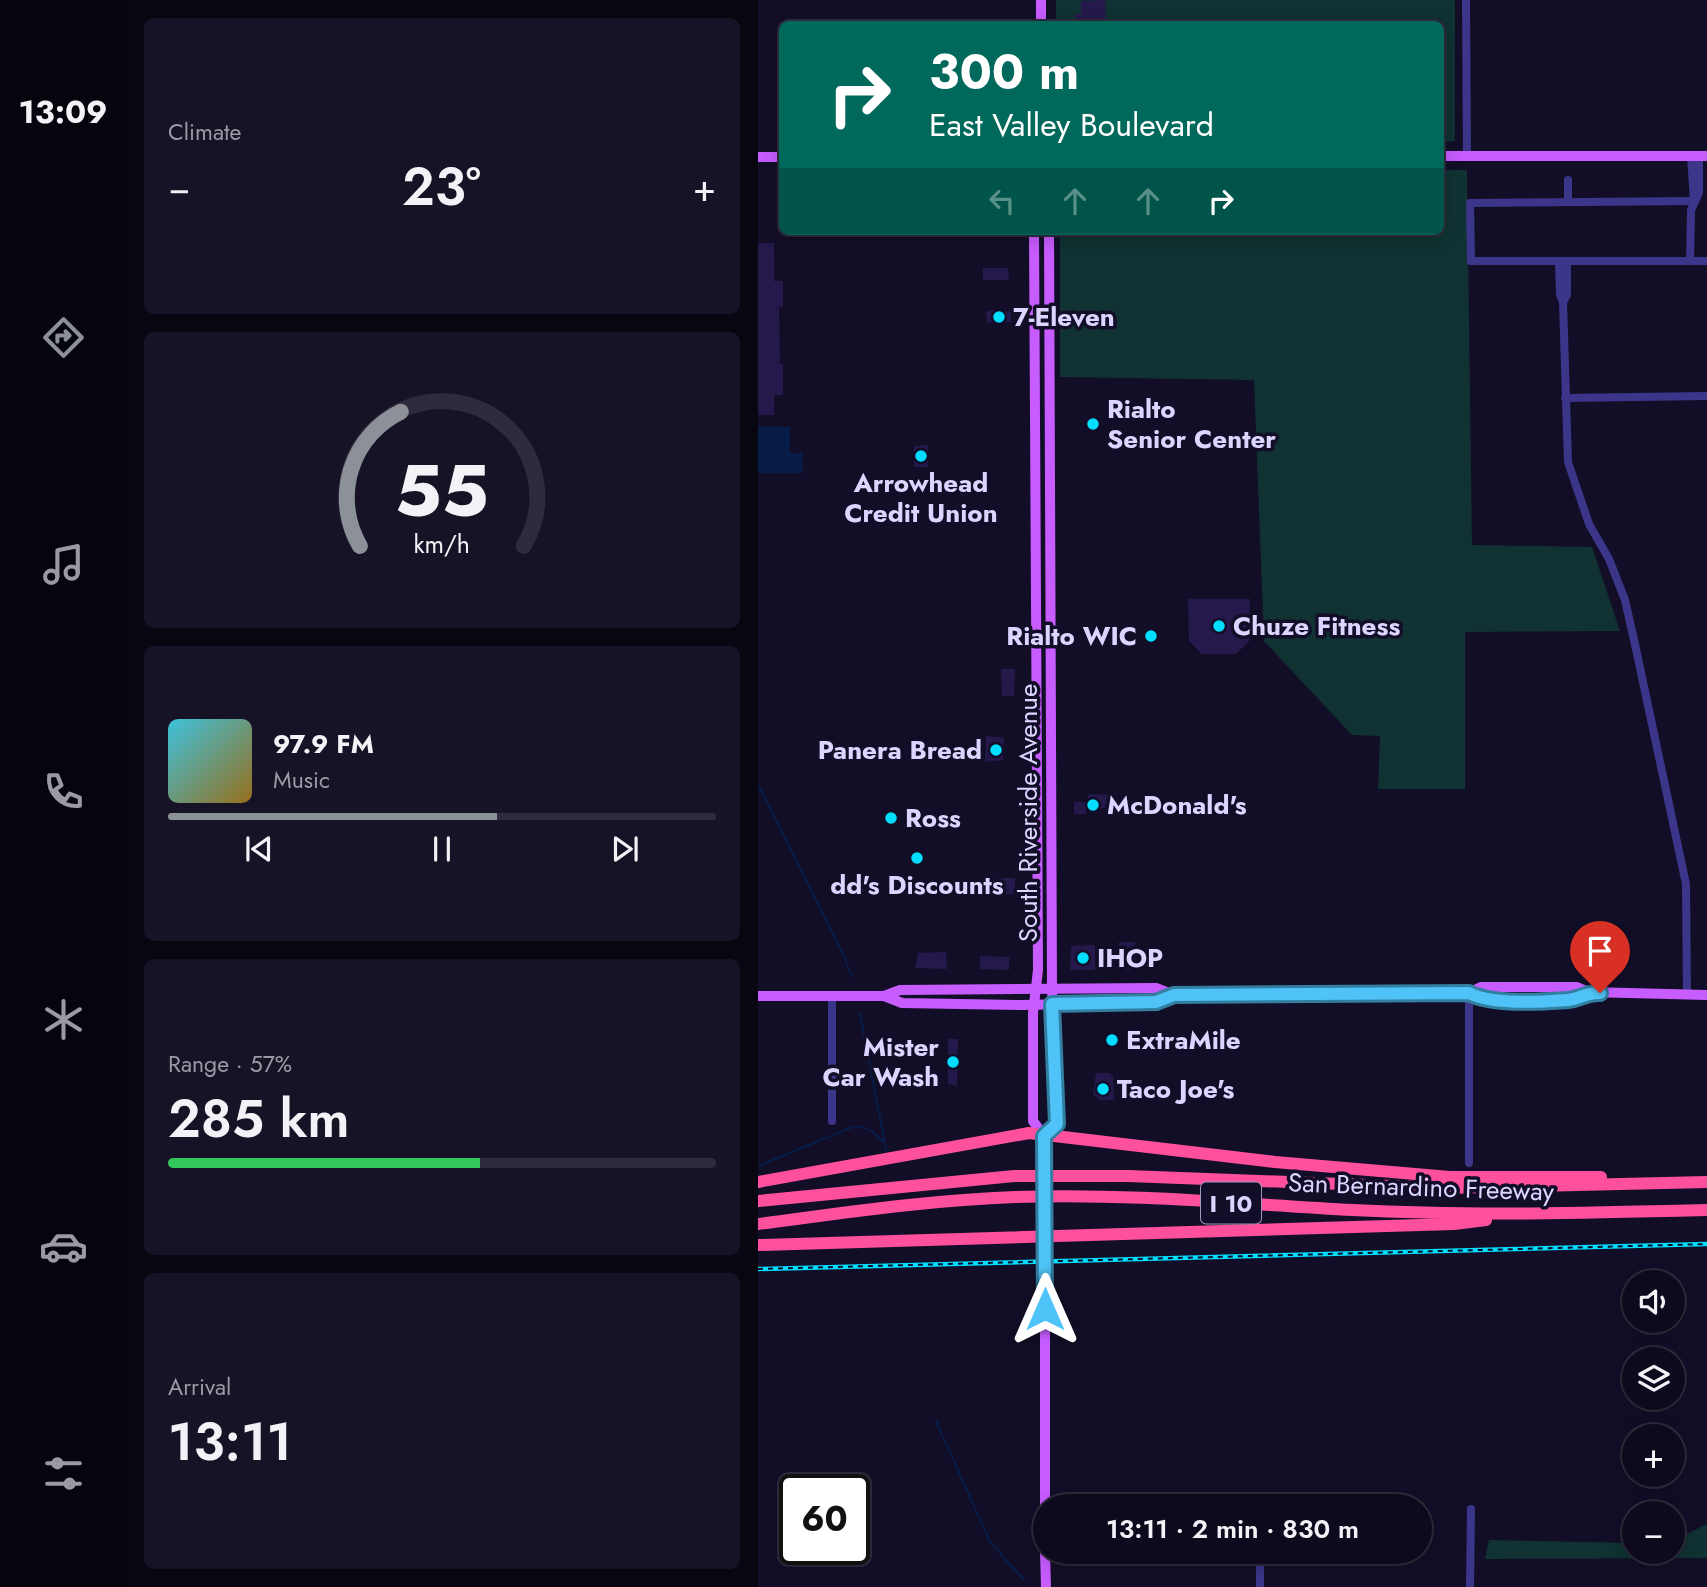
<!DOCTYPE html>
<meta charset="utf-8">
<style>
body{margin:0;font-family:Jost,sans-serif;background:#171327;color:#f1f3f6;height:100vh;display:flex;flex-direction:column;font-size:26px;white-space:nowrap}
*{box-sizing:border-box;margin:0}
p{font-size:23px;color:#9b9aa4}
.icon{flex:none;width:38px;height:38px;fill:none;stroke:currentColor;stroke-width:2;stroke-linecap:round;stroke-linejoin:round}
.map{position:relative;flex:1;overflow:hidden}
.details{display:flex;flex-direction:column;gap:18px;padding:18px;background:#080610;width:632px}
.details>*{flex:none}
.guide{position:absolute;left:21px;top:21px;width:665px;height:214px;border-radius:10px;box-shadow:0 4px 18px #0003,0 0 0 2px #2e2b3c;background:#00695c;color:#fff;overflow:hidden}
.fabs{position:absolute;left:864px;top:1270px;display:grid;gap:14px}
.fabs a{display:grid;place-items:center;width:63px;height:63px;border-radius:50%;background:#0e0a1e;box-shadow:0 4px 18px #0003,0 0 0 2px #2e2b3c;font-size:35px}
.speed{position:absolute;left:21px;top:1474px;display:flex;gap:14px;font-size:35px;font-weight:700;text-align:center}
.speed>*{display:grid;place-content:center;width:91px;height:91px;border-radius:50%;background:#0e0a1e;box-shadow:0 4px 18px #0003,0 0 0 2px #2e2b3c;line-height:1}
.speed .limit{border:4px solid #111;border-radius:10px;background:#fff;color:#111}
.pin{position:absolute;display:grid;place-items:center;width:60px;height:60px;color:#fff;margin:-72px -30px;border-radius:50% 50% 50% 0;rotate:-45deg;box-shadow:0 0 7px #0007}
.pin .icon{rotate:45deg}
.me{position:absolute;width:77px;margin:-38px;rotate:0deg;stroke-linejoin:round;filter:drop-shadow(0 0 5px #0008)}
.turn{display:flex;align-items:center;gap:24px;height:147px;padding:0 35px;font-size:32px}
.turn .icon{width:91px;height:91px;stroke-width:2.5}
.turn b{display:block;font-size:49px;line-height:60px}
.lanes{display:flex;align-items:center;height:66px;padding:0 35px;background:#0003;justify-content:center;gap:35px;direction:ltr}
.lanes .off{opacity:.35}
.big{font-size:52px;font-weight:600;line-height:1.1}
.details .tile{flex:1;display:flex;flex-direction:column;justify-content:center;gap:10px;min-width:0;padding:0 24px;border-radius:10px;background:#171327}
.details .dial{align-items:center;gap:0}
.dial svg{height:182px;overflow:visible;fill:none;stroke:#2e2b3c;stroke-width:7;stroke-linecap:round;text-anchor:middle}
.dial text{fill:#f1f3f6;stroke:none}
.song{display:flex;align-items:center;gap:21px}
.cover{width:84px;height:84px;border-radius:10px;background:linear-gradient(135deg,hsl(190 70% 55%),hsl(40 70% 35%))}
.played{height:7px;border-radius:4px;background:linear-gradient(90deg,#8c9099 60%,#2e2b3c 60%)}
.keys{display:flex;justify-content:space-around;direction:ltr}
.heat{display:flex;justify-content:space-between;align-items:center;font-size:38px;direction:ltr}
.charge{height:10px;border-radius:5px;background:linear-gradient(90deg,#34c759 57%,#2e2b3c 0)}
.trip{position:absolute;left:275px;top:1494px;width:399px;height:70px;border-radius:35px;background:#0e0a1e;box-shadow:0 4px 18px #0003,0 0 0 2px #2e2b3c;font-weight:600;line-height:70px;text-align:center}
main{display:flex;flex:1;min-height:0}
.tabs{display:flex;flex-direction:column;width:126px;justify-content:space-around;align-items:center;background:#06040c;color:#9b9aa4}
.tabs .icon{width:49px;height:49px}
.tabs .current{color:#8c9099}
.tabs b{font-size:32px;color:#f1f3f6}
.map>svg:first-child{display:block}
</style>
<main>
<nav class="tabs">
<b>13:09</b>
<svg class="icon current" aria-label="directions" viewBox="0 0 24 24"><path d="M12 3l9 9-9 9-9-9zM9 14v-3h6M13 9l2 2-2 2"/></svg>
<svg class="icon" aria-label="music" viewBox="0 0 24 24"><path d="M9 18V5l10-2v13"/><circle cx="6" cy="18" r="3"/><circle cx="16" cy="16" r="3"/></svg>
<svg class="icon" aria-label="phone" viewBox="0 0 24 24"><path d="M5 4h4l2 5-3 2q2 4 5 5l2-3 5 2v4C11 20 4 13 5 4z"/></svg>
<svg class="icon" aria-label="climate" viewBox="0 0 24 24"><path d="M12 3v18M4 7l16 10M4 17L20 7"/></svg>
<svg class="icon" aria-label="car" viewBox="0 0 24 24"><path d="M5 17H2v-5l4-1 3-4h7l3 4 3 1v5h-3M9 17h6M6 11h13"/><circle cx="7" cy="17" r="2"/><circle cx="17" cy="17" r="2"/></svg>
<svg class="icon" aria-label="filters" viewBox="0 0 24 24"><path d="M4 7h16M4 17h16"/><circle cx="9" cy="7" r="2"/><circle cx="15" cy="17" r="2"/></svg>
</nav>
<section class="details">
<div class="tile"><p>Climate</p>
<div class="heat"><a>−</a><b class="big">23°</b><a>+</a></div>
</div>
<div class="tile dial"><svg viewBox="0 0 100 80">
<path d="M14 69A42 42 0 1 1 86 69"/>
<path d="M14 69A42 42 0 0 1 32 10" stroke="#8c9099"/>
<text x="50" y="56" font-size="32" font-weight="700">55</text>
<text x="50" y="72" font-size="11">km/h</text>
</svg></div>
<div class="tile">
<div class="song"><i class="cover"></i><div><b>97.9 FM</b><p>Music</p></div></div>
<div class="played"></div>
<div class="keys"><svg class="icon" aria-label="previous" viewBox="0 0 24 24"><path d="M18 5L8 12l10 7zM5 5v14"/></svg><svg class="icon" aria-label="pause" viewBox="0 0 24 24"><path d="M8 5v14M16 5v14"/></svg><svg class="icon" aria-label="next" viewBox="0 0 24 24"><path d="M6 5l10 7-10 7zM19 5v14"/></svg></div>
</div>
<div class="tile"><p>Range · 57%</p><b class="big">285 km</b><div class="charge"></div></div>
<div class="tile"><p>Arrival</p><b class="big">13:11</b></div>
</section>
<div class="map">
<svg width="950" height="1587" viewBox="0 0 950 1587">
<rect width="100%" height="100%" fill="#130e28"/>
<g fill="#103232">
<polygon points="298,0 697,0 697,141 683,142 682,24 298,24"/>
<polygon points="683,170 709,170 714,545 834,547 862,631 707,632 707,789 620,789 622,736 594,735 506,641 496,380 302,377 302,231 682,231"/>
<polygon points="949,1524 949,1558 727,1559 731,1540 877,1543 877,1552 915,1552 915,1541"/>
</g>
<polygon fill="#071d48" points="0,426 32,427 32,453 44,453 45,473 0,473"/>
<g fill="none" stroke-linecap="round" stroke-linejoin="round">
<g stroke="#071d48" stroke-width="2">
<polyline points="0,785 82,948 94,976"/>
<polyline points="102,1014 129,1154"/>
<polyline points="0,1166 97,1126 111,1129 125,1141"/>
<polyline points="178,1421 232,1542 266,1580"/>
</g>
</g>
<g fill="#24194a">
<polygon points="347,0 348,24 317,23 317,14 323,14 323,1"/>
<polygon points="0,243 16,243 16,281 25,281 25,307 21,307 22,364 25,364 25,395 16,395 16,415 0,415"/>
<polygon points="225,268 250,268 251,280 225,280"/>
<polygon points="233,310 253,312 253,322 229,323 228,312"/>
<polygon points="170,445 170,467 156,467 156,446"/>
<polygon points="430,599 492,599 492,640 478,654 444,654 431,641"/>
<polygon points="243,669 257,669 256,696 244,696"/>
<polygon points="228,736 246,738 245,760 227,762"/>
<polygon points="331,794 356,795 354,808 328,808 328,814 316,814 316,802 328,802"/>
<polygon points="237,878 257,878 257,894 238,895"/>
<polygon points="361,942 377,942 378,970 361,970"/>
<polygon points="337,945 337,970 312,970 313,946"/>
<polygon points="188,952 189,969 157,968 160,953"/>
<polygon points="222,956 251,957 251,970 222,969"/>
<polygon points="190,1039 200,1039 199,1086 190,1084"/>
<polygon points="338,1073 352,1073 355,1077 356,1100 342,1100 335,1094"/>
</g>
<g fill="none" stroke-linecap="round" stroke-linejoin="round">
<g stroke="#3c368a" stroke-width="8">
<polyline points="708,0 709,156"/>
<polyline points="933,156 936,201"/>
<polyline points="941,156 941,193 933,210 932,261 950,261"/>
<polyline points="810,180 810,202"/>
<polyline points="932,261 713,261 712,203 936,201"/>
<polyline points="801,262 802,295 805,302 809,295 809,262"/>
<polyline points="805,302 810,462 831,524 851,559 867,600 878,649 928,884 929,995"/>
<polyline points="807,398 950,396"/>
<polyline points="711,993 711,1163"/>
<polyline points="74,996 74,1121"/>
<polyline points="502,1587 502,1552"/>
<polyline points="712,1587 713,1509"/>
</g>
<g stroke="#c75cff" stroke-width="10">
<polyline points="283,0 283,24"/>
<polyline points="682,156 950,156"/>
<polyline points="0,157 24,157"/>
<polyline points="276,231 280,970 275,1013 275,1121 286,1136 287,1152"/>
<polyline points="711,993 725,1000 809,1000 831,992"/>
<polyline points="0,996 126,996 144,1003 265,1005 398,1002 416,995"/>
<polyline points="126,996 142,990 398,988 416,995 426,995 711,993 723,987 819,987 831,992 950,995"/>
<polyline points="286,1136 299,1124 294,988 291,231"/>
<polyline points="287,1206 287,1251"/>
<polyline points="287,1268 287,1507"/>
<polyline points="287,1552 288,1587"/>
</g>
<g stroke="#ff509e" stroke-width="12">
<polyline points="0,1182 271,1133 517,1162 692,1177 843,1177"/>
<polyline points="0,1201 256,1176 370,1176 688,1188 950,1182"/>
<path d="M0 1224C85 1213 171 1200 257 1197 370 1193 483 1204 595 1210 713 1216 831 1213 950 1210"/>
<polyline points="0,1245 696,1224 728,1220"/>
</g>
<g stroke="#01deff" stroke-width="4.5">
<polyline id="rail" points="0,1269 950,1244"/>
</g>
<use href="#rail" stroke="#130e28" stroke-width="2" stroke-dasharray="5" stroke-linecap="butt"/>
<g stroke="#c75cff" stroke-width="10">
<polyline points="287,1152 287,1206"/>
<polyline points="287,1251 287,1268"/>
</g>
</g>
<g fill="none" stroke-linecap="round" stroke-linejoin="round">
<g stroke="#337fa1" stroke-width="18">
<path id="route" d="M287 1309 286 1136 299 1124 294 1004 398 1002 416 995 711 993C734 1005 782 1002 810 1000 822 999 829 992 842 993"/>
</g>
<use href="#route" stroke="#4fc3f7" stroke-width="12"/>
</g>
<g fill="#01deff" stroke="#130e28" stroke-width="2.5">
<circle cx="241" cy="317" r="7"/>
<circle cx="335" cy="424" r="7"/>
<circle cx="163" cy="456" r="7"/>
<circle cx="461" cy="626" r="7"/>
<circle cx="393" cy="636" r="7"/>
<circle cx="238" cy="750" r="7"/>
<circle cx="335" cy="805" r="7"/>
<circle cx="133" cy="818" r="7"/>
<circle cx="159" cy="858" r="7"/>
<circle cx="325" cy="958" r="7"/>
<circle cx="354" cy="1040" r="7"/>
<circle cx="195" cy="1062" r="7"/>
<circle cx="345" cy="1089" r="7"/>
</g>
<g text-anchor="middle" dominant-baseline="central" stroke-width="7" stroke-linejoin="round" paint-order="stroke">
<rect fill="#130e28" stroke="#9f99be" stroke-width="2" x="443" y="1182.5" width="60" height="41" rx="5"/>
<g font-size="24" font-weight="bold" fill="#dbd5ff">
<text x="473" y="1203">I 10</text>
</g>
<g font-size="26" font-weight="bold" fill="#dbd5ff" stroke="#130e28" text-anchor="start">
<text x="255" y="317">7-Eleven</text>
<text x="349" y="409">Rialto<tspan x="349" dy="30">Senior Center</tspan></text>
<text x="163" y="483" text-anchor="middle">Arrowhead<tspan x="163" dy="30">Credit Union</tspan></text>
<text x="475" y="626">Chuze Fitness</text>
<text x="379" y="636" text-anchor="end">Rialto WIC</text>
<text x="224" y="750" text-anchor="end">Panera Bread</text>
<text x="349" y="805">McDonald's</text>
<text x="147" y="818">Ross</text>
<text x="159" y="885" text-anchor="middle">dd's Discounts</text>
<text x="339" y="958">IHOP</text>
<text x="368" y="1040">ExtraMile</text>
<text x="181" y="1047" text-anchor="end">Mister<tspan x="181" dy="30">Car Wash</tspan></text>
<text x="359" y="1089">Taco Joe's</text>
</g>
<g font-size="26" fill="#dbd5ff" stroke="#130e28">
<text transform="translate(270 813) rotate(-90)">South Riverside Avenue</text>
<text transform="translate(663 1187) rotate(2)">San Bernardino Freeway</text>
</g>
</g>
</svg>
<div class="fabs">
<a><svg class="icon" aria-label="sound" viewBox="0 0 24 24"><path d="M4 9h4l5-4v14l-5-4H4zM17 9q2 3 0 6"/></svg></a>
<a><svg class="icon" aria-label="layers" viewBox="0 0 24 24"><path d="M12 4l9 5-9 5-9-5zM3 14l9 5 9-5"/></svg></a>
<a>+</a>
<a>−</a>
</div>
<div class="speed"><div class="limit">60</div></div>
<div class="pin" style="left:842px;top:993px;background:#d93025"><svg class="icon" aria-label="arrive" viewBox="0 0 24 24"><path d="M6 21V4h12l-3 4 3 4H6"/></svg></div>
<svg class="me" style="left:287px;top:1309px" viewBox="-20 -20 40 40"><path d="M0-17L14 15 0 8-14 15z" fill="#4fc3f7" stroke="#fff" stroke-width="4"/></svg>
<div class="trip">13:11 · 2 min · 830 m</div>
<div class="guide">
<div class="turn"><svg class="icon" aria-label="right" viewBox="0 0 24 24"><path d="M7 20v-9h11M14 6l5 5-5 5"/></svg><div><b>300 m</b>East Valley Boulevard</div></div>
<div class="lanes"><svg class="icon off" aria-label="left" viewBox="0 0 24 24"><path d="M17 20v-9H6M10 6l-5 5 5 5"/></svg><svg class="icon off" aria-label="ahead" viewBox="0 0 24 24"><path d="M12 20V5M6 11l6-6 6 6"/></svg><svg class="icon off" aria-label="ahead" viewBox="0 0 24 24"><path d="M12 20V5M6 11l6-6 6 6"/></svg><svg class="icon" aria-label="right" viewBox="0 0 24 24"><path d="M7 20v-9h11M14 6l5 5-5 5"/></svg></div>
</div>
</div>
</main>
